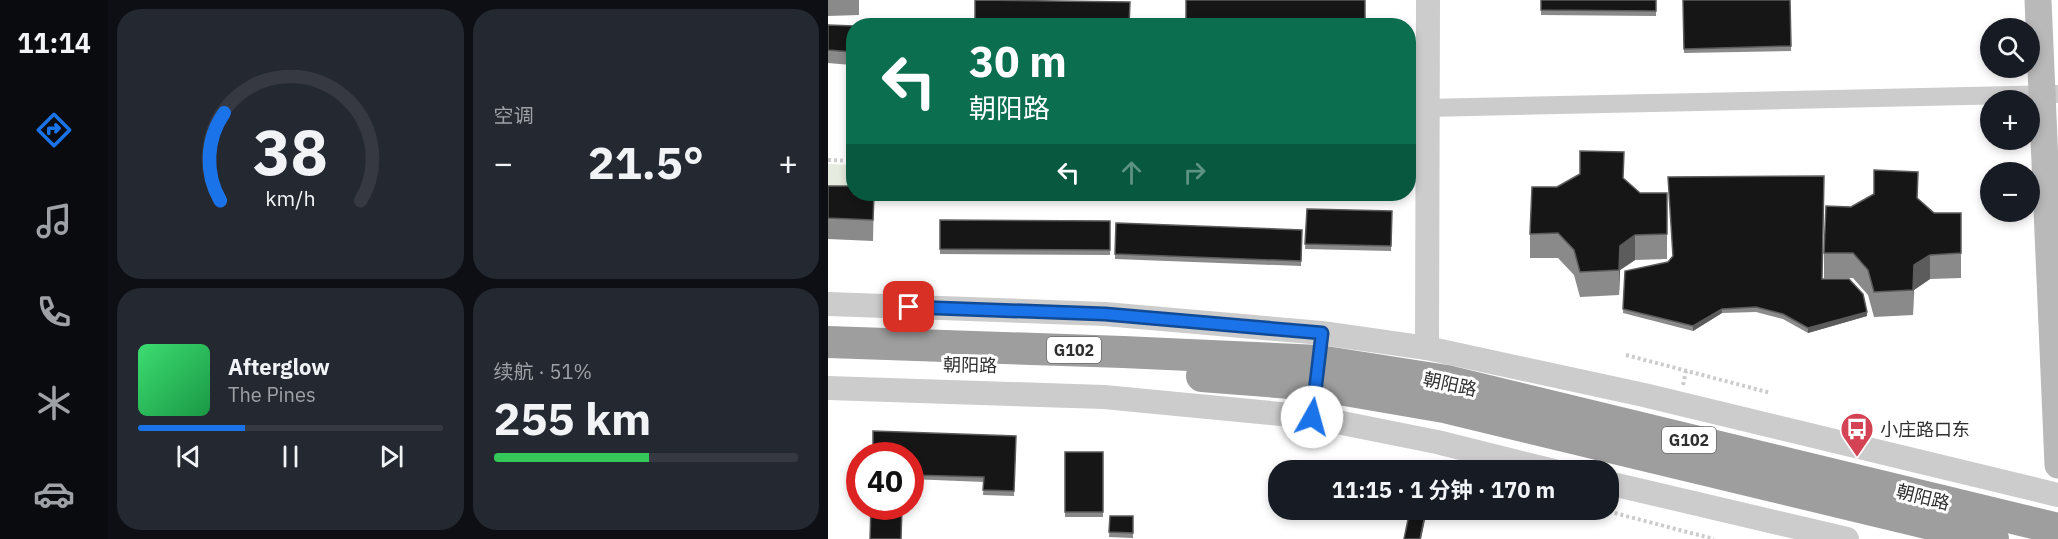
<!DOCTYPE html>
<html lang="zh">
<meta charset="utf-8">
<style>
body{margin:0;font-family:"IBM Plex Sans","Noto Sans SC",sans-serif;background:#242831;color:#f1f3f6;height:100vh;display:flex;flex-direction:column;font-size:22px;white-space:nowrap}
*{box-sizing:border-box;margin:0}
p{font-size:20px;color:#9ea1a6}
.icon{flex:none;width:33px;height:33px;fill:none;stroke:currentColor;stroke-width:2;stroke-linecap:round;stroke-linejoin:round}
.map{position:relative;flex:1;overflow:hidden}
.drawer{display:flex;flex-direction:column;gap:9px;padding:9px;background:#0d0f14;width:720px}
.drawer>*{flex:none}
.guide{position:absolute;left:18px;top:18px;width:570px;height:183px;border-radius:24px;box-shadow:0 3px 9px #0003;background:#0b6e4f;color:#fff;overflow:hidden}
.buttons{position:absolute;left:1152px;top:18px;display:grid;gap:12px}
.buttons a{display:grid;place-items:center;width:60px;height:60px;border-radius:50%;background:#171b24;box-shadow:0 3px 9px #0003;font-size:30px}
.speed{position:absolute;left:18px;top:442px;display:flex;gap:12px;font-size:30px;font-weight:700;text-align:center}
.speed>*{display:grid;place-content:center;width:78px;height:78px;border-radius:50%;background:#171b24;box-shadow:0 3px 9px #0003;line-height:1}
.speed .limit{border:9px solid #d22;background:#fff;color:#111}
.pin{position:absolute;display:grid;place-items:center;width:51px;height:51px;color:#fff;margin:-26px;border-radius:12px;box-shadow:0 3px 9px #0006}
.me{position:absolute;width:66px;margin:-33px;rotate:7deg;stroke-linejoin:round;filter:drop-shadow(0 0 4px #0008)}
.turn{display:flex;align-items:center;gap:21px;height:126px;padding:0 24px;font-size:27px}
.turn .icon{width:78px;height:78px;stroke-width:2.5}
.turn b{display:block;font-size:42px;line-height:51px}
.lanes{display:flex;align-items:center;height:57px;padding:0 24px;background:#0003;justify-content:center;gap:30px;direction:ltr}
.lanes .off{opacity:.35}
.big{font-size:45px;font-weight:700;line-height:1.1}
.drawer .card{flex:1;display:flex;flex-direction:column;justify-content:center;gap:9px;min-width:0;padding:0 21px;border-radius:24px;background:#242831}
.drawer .dial{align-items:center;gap:0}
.dial svg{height:156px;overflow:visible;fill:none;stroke:#363941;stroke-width:7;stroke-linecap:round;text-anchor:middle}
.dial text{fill:#f1f3f6;stroke:none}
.song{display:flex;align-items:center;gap:18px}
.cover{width:72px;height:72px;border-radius:9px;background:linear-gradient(135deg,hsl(140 70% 55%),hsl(140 70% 35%))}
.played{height:6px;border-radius:3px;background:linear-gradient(90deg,#1a73e8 35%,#363941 35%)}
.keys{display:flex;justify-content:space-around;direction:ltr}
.heat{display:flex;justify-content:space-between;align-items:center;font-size:33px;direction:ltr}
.charge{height:9px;border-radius:4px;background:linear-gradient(90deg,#34c759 51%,#363941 0)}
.drawer .tiles{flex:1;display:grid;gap:9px;grid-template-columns:repeat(2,1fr)}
.trip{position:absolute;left:440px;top:460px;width:351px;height:60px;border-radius:24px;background:#171b24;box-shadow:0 3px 9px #0003;font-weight:700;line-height:60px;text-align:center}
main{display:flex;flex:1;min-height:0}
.dock{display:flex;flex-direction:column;width:108px;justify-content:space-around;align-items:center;background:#090b0e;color:#9ea1a6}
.dock .icon{width:42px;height:42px}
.dock .current{color:#1a73e8}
.dock b{font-size:27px;color:#f1f3f6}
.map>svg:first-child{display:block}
</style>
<main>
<nav class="dock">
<b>11:14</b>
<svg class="icon current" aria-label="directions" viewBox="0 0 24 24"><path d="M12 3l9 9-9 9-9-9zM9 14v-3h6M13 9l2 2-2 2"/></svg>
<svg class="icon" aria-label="music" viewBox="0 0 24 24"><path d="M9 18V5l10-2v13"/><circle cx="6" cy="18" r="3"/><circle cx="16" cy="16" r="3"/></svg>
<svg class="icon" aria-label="phone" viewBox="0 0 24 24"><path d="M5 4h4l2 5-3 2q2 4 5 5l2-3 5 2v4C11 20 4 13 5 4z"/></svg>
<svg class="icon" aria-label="climate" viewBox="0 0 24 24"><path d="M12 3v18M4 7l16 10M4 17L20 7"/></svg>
<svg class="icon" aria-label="car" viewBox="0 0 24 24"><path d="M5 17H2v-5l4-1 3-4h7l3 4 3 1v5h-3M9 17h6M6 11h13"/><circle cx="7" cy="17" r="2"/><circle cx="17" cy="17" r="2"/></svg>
</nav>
<section class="drawer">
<div class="tiles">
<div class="card dial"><svg viewBox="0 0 100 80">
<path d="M14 69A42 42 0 1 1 86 69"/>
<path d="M14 69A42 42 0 0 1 16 24" stroke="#1a73e8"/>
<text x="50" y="56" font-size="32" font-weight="700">38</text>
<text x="50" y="72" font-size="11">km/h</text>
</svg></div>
<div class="card"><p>空调</p>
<div class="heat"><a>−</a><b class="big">21.5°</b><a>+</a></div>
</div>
<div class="card">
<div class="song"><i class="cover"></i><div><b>Afterglow</b><p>The Pines</p></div></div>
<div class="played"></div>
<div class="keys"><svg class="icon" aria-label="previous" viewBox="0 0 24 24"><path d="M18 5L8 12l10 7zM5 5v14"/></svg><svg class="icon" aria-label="pause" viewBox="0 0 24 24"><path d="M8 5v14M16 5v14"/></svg><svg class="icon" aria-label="next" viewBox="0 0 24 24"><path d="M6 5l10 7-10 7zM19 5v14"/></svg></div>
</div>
<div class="card"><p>续航 · 51%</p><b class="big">255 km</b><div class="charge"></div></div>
</div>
</section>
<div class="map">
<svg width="1230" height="539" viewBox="0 0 1230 539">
<rect width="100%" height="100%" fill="#fff"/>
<polygon fill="#e5ebde" points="0,164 25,165 26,194 47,194 47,197 0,196"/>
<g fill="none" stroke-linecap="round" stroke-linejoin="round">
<g stroke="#ccc" stroke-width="4" stroke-dasharray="3 3" stroke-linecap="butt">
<polyline points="0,160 26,161"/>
<polyline points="798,355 943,393"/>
<polyline points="855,385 858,371"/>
<polyline points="775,510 886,539"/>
</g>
<polyline stroke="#ccc" stroke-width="18" points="599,108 1230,94"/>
<g stroke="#ccc" stroke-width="24">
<polyline points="0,304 277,314 494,333 599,348 816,395 1230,495"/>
<polyline points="599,348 600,0"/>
<polyline points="0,388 276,397 484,417 609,442 726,471"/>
<polyline points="780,483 1019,539"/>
</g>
<polyline stroke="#b9b9b9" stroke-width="27" points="1210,0 1230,465"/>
<g stroke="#9e9e9e" stroke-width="32">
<polyline points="0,342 295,352 491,361 619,381 1230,529"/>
<polyline points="374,376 488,385 616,407 1165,539"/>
</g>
</g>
<g fill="#8a8a8a">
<polygon points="0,0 31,0 31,15 0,16"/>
<polygon points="713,0 828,0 828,16 713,15"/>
<polygon points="855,0 963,46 963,51 856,53"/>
<polygon points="0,25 26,26 26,159 22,159 23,65 0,63"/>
<polygon points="752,151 796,179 812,193 839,193 839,259 807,260 792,270 791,295 752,297 746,275 730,258 702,258 702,234 729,187 752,174"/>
<polygon points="0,186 46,194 45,241 0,239"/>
<polygon points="1090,199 1106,213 1133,213 1133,278 1102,279 1086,290 1085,315 1046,317 1040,295 1025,278 996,278 996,253 1023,207"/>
<polygon points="479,209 564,211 563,251 477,249"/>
<polygon points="112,220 282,221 282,255 112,254"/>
<polygon points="288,223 474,230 473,266 287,259"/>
<polygon points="797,271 994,279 1039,316 980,333 955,319 928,312 894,313 865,331 795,313"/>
<polygon points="188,436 186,496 155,495 156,482 82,479 82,456"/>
<rect x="237" y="452" width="38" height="65"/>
<polygon points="282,516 305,516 305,538 281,537"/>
</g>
<g fill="#5c5c5c">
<polygon points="807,235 807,260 792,270 791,295 791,270 792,246"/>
<polygon points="1102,255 1102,279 1086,290 1085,315 1086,265"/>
<polygon points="894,309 894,313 865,331 865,326"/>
<polygon points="1039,312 1039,316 980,333 980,328"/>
<polygon points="598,510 599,510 593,539 592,539"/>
</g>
<g fill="#161616" stroke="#5c5c5c" stroke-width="1.5">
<polygon points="147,0 302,2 301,26 147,26"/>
<rect x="358" y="0" width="179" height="26"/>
<polygon points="713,0 828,0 828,11 713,10"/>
<polygon points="855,0 962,0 963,46 856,49"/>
<polygon points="0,25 27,26 26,26 26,146 22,146 23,52 0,50"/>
<polygon points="752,151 796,152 795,178 812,193 839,193 839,234 807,235 792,246 791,270 752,272 746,250 730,233 702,234 704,187 729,187 752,174"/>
<polygon points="1046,170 1090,172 1089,198 1106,213 1133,213 1133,253 1102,255 1086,265 1085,290 1046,292 1040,270 1025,253 996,253 998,206 1023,207 1046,194"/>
<polygon points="996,176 994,279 1021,279 1035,294 1039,312 980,328 955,314 928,307 894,309 865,326 795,309 797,271 840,262 845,256 840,177"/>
<polygon points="0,186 26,186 26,194 46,194 45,220 0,218"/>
<polygon points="479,209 564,211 563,246 477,244"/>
<polygon points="112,220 282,221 282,250 112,249"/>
<polygon points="288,223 474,230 473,261 287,254"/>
<polygon points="45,431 188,436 186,491 155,490 156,477 82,475 82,456 45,456"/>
<rect x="237" y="452" width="38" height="60"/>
<polygon points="43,507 74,507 73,539 42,539"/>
<polygon points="582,510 598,510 592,539 576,539"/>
<polygon points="282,516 305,516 305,533 281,532"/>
</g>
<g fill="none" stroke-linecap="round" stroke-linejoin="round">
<g stroke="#114b97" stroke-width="15">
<polyline id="route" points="81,307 277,314 494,333 484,417"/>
</g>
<use href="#route" stroke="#1a73e8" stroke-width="10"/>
</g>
<defs>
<g id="bus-pin" transform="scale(1.725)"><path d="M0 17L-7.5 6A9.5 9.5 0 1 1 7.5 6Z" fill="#d44353" stroke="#fff"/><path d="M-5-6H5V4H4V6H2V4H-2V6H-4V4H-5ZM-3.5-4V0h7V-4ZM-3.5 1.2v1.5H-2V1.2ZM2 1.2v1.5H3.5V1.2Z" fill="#fff"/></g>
</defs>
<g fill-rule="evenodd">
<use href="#bus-pin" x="1029" y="429"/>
</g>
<g text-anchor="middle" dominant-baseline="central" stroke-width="6" stroke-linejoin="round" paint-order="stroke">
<g fill="#fff" stroke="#6d6d6d" stroke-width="1.5">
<rect x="219" y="337" width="54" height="26" rx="4.5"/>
<rect x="834" y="427" width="54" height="26" rx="4.5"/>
</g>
<g font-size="16" font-weight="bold" fill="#2f2f2f">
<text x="246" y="350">G102</text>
<text x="861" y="440">G102</text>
</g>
<g font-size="18" fill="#2f2f2f" stroke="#fff">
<text transform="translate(142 365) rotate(1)">朝阳路</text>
<text transform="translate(622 384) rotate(12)">朝阳路</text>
<text transform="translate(1095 497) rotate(14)">朝阳路</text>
</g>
<g font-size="18" fill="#2f2f2f" stroke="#fff" text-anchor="start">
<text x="1052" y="429">小庄路口东</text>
</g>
</g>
</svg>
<div class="buttons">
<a><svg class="icon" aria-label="search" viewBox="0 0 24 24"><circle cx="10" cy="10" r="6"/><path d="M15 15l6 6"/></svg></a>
<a>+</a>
<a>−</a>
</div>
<div class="speed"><div class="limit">40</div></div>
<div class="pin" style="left:81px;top:307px;background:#d93025"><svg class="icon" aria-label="arrive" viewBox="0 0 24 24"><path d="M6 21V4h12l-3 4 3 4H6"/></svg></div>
<svg class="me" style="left:484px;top:417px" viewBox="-20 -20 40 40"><circle r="19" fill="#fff"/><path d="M0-13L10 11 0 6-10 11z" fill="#1a73e8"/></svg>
<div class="trip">11:15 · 1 分钟 · 170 m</div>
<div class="guide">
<div class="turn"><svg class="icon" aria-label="left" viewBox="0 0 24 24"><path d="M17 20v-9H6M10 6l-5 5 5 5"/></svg><div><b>30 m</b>朝阳路</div></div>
<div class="lanes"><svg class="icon" aria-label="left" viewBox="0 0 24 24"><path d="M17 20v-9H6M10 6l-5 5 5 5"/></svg><svg class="icon off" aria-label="ahead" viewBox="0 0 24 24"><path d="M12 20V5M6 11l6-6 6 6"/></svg><svg class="icon off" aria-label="right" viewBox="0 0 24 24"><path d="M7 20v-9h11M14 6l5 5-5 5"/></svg></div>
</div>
</div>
</main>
